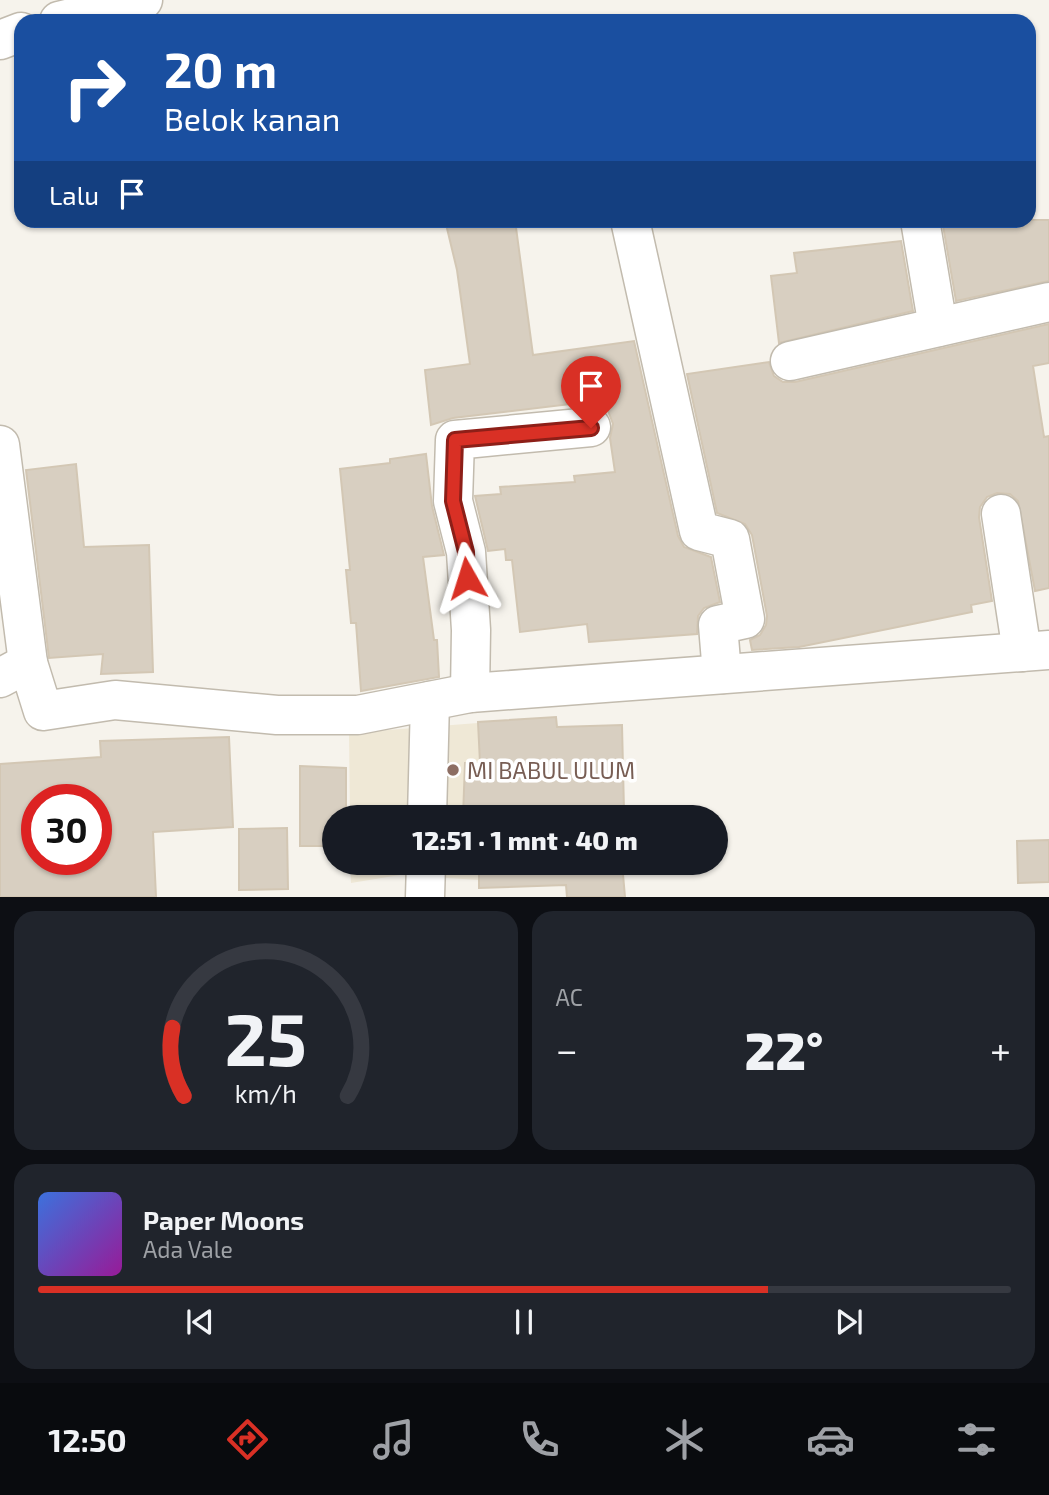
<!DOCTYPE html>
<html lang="id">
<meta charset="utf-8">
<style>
body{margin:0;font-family:"Exo 2",sans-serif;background:#20242c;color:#f1f3f6;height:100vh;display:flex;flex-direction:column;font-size:26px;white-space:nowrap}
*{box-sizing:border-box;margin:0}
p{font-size:23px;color:#9ea1a6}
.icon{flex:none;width:38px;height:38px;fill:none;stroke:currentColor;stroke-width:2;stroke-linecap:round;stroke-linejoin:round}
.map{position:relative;height:897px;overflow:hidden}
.drawer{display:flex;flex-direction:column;gap:14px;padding:14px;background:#0d0f14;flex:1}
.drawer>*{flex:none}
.guide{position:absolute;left:14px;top:14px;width:1022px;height:214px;border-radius:21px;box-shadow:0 2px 5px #0004;background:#1a4fa0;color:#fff;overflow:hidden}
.speed{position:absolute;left:21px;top:784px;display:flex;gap:14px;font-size:35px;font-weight:700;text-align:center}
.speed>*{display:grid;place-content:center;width:91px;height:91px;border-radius:50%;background:#171b24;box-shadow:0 2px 5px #0004;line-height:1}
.speed .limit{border:10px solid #d22;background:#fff;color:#111}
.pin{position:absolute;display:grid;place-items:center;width:60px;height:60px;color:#fff;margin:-72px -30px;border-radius:50% 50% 50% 0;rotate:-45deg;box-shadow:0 0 7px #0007}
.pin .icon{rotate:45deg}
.me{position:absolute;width:77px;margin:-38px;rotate:354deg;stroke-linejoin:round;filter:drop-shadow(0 0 5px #0008)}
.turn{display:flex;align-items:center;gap:24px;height:147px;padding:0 35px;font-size:32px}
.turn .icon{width:91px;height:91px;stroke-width:2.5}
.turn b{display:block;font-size:49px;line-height:60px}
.then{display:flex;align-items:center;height:66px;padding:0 35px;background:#0003;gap:14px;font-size:26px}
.big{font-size:52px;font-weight:800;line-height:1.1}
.drawer .card{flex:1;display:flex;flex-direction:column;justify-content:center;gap:10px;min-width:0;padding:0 24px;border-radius:21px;background:#20242c}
.drawer .dial{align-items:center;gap:0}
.dial svg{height:182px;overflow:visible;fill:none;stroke:#363941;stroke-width:7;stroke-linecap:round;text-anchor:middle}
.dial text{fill:#f1f3f6;stroke:none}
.song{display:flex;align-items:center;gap:21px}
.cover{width:84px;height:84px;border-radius:10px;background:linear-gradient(135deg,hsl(220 70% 55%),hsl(300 70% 35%))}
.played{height:7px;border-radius:4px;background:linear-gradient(90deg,#d93025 75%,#363941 75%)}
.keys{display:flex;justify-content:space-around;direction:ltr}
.heat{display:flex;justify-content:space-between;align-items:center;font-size:38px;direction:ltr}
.drawer .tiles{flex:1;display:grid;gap:14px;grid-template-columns:1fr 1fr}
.card:last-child{grid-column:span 2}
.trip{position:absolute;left:322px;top:805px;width:406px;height:70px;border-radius:35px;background:#171b24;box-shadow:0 2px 5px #0004;font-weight:800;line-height:70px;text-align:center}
.tab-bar{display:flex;height:112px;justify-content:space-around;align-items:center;background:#090b0e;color:#9ea1a6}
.tab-bar .icon{width:49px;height:49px}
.tab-bar .selected{color:#d93025}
.tab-bar b{font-size:32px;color:#f1f3f6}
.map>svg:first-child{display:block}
</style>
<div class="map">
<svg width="1049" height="897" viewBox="0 0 1049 897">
<rect width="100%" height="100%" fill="#f6f3ec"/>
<g fill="#efe8d6">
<polygon points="556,717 558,817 350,817 349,733"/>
<polygon points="350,863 558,863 558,885 400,875 351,883"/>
</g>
<g fill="#d8cfc1" stroke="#d3c7b4" stroke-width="2" fill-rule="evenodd">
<polygon points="445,220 515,220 533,355 634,341 678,536 684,547 711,557 720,602 704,608 698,616 697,634 589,642 587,624 520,632 512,560 506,560 505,549 488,551 475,496 501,494 500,487 575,482 574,476 615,472 610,438 613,424 604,400 453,418 431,425 425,370 470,364 457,270"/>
<polygon points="942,220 1049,220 1049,281 956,301"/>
<polygon points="901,241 913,311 779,343 771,276 797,273 794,253"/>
<polygon points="1049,324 1049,363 1033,366 1044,437 1049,436 1049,588 1035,591 1018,501 1010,494 997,493 987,497 980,507 979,517 992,601 971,605 972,612 799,647 752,650 750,640 760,635 766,625 767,616 752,535 745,524 717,513 687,374 769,362 774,376 783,382 795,382"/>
<polygon points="426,454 432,506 444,555 423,557 434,640 437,640 439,677 361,691 356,623 351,623 346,570 350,570 340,469 390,463 390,459"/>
<polygon points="76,464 84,547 149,545 153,672 101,674 103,654 49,658 26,470"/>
<polygon points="556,717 557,727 622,725 624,811 618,811 618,817 463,817 465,763 480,763 478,722"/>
<path d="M229 737 233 827 153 832 156 897H0V764L101 757 100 741ZM37 800H96V859H37Z"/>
<polygon points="300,766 346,768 346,817 334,817 334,846 300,846"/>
<polygon points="287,828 288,889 239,890 239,829"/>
<polygon points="1049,840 1049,882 1018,883 1017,841"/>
<polygon points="479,863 622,863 625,897 567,897 566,885 479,888"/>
</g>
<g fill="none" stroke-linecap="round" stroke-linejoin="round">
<g stroke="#c2bbae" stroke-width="41">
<g id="minor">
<polyline points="59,21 143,0"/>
<polyline points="0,40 21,32"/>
<polyline points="630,220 699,531 730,539 745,619 718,625 722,674"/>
<polyline points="920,220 938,327"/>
<polyline points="790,361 1049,302"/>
<polyline points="0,445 28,663"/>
<polyline points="1001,514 1022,652"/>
<polyline points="0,678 28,663 43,711 115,700 277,715 358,715 470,693 1049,650"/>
<polyline points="470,693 471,630 466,552 453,501 455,440 591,427"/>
<polyline points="427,817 430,701"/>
<polyline points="425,897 426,863"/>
</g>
</g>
<use href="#minor" stroke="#fff" stroke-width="38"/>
</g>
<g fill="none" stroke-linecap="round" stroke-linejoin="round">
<g stroke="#8d1f18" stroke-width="18">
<polyline id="route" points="467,578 466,552 453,501 455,440 591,428"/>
</g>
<use href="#route" stroke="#d93025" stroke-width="12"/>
</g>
<circle fill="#8d6e63" stroke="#fff" stroke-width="2.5" cx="453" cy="770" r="7"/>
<g text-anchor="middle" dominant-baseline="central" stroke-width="7" stroke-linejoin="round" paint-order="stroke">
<g font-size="23" fill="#785e54" stroke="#fff" text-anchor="start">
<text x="467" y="770">MI BABUL ULUM</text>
</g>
</g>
</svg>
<div class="speed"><div class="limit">30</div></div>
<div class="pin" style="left:591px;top:428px;background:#d93025"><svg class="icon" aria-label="arrive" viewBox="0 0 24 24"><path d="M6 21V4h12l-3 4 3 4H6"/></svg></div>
<svg class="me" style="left:467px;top:578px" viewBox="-20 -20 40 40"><path d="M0-17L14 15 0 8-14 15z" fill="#d93025" stroke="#fff" stroke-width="4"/></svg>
<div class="trip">12:51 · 1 mnt · 40 m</div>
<div class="guide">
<div class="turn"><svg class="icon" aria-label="right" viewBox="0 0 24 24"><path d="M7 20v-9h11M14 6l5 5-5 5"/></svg><div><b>20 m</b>Belok kanan</div></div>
<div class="then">Lalu<svg class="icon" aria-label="arrive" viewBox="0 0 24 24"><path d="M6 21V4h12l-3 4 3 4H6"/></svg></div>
</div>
</div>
<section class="drawer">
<div class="tiles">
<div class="card dial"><svg viewBox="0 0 100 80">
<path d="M14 69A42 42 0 1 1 86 69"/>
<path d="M14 69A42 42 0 0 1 9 39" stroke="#d93025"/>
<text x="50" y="56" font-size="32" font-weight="700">25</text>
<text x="50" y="72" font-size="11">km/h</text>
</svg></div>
<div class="card"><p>AC</p>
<div class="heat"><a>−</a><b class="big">22°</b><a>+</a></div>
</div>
<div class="card">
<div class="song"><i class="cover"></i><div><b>Paper Moons</b><p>Ada Vale</p></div></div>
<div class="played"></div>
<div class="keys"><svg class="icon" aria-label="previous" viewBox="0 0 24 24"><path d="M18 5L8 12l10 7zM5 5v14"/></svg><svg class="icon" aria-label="pause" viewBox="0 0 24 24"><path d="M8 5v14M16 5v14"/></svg><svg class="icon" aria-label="next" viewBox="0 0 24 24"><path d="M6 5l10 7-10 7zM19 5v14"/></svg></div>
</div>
</div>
</section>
<nav class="tab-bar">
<b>12:50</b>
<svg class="icon selected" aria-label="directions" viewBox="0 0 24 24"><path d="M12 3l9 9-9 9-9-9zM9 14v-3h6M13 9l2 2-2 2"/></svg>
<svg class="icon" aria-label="music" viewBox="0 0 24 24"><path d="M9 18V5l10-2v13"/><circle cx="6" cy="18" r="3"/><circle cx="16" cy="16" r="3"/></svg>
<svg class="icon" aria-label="phone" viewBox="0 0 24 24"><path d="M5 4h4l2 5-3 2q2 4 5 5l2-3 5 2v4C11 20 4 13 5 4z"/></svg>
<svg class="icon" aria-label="climate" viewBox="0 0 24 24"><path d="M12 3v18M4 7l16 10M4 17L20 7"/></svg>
<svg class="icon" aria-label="car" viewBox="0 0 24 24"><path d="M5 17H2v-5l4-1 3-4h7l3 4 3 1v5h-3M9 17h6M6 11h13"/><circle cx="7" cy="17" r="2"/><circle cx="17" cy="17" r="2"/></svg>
<svg class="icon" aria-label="filters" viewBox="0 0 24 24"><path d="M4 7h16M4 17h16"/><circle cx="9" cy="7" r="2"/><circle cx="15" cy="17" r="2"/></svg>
</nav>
